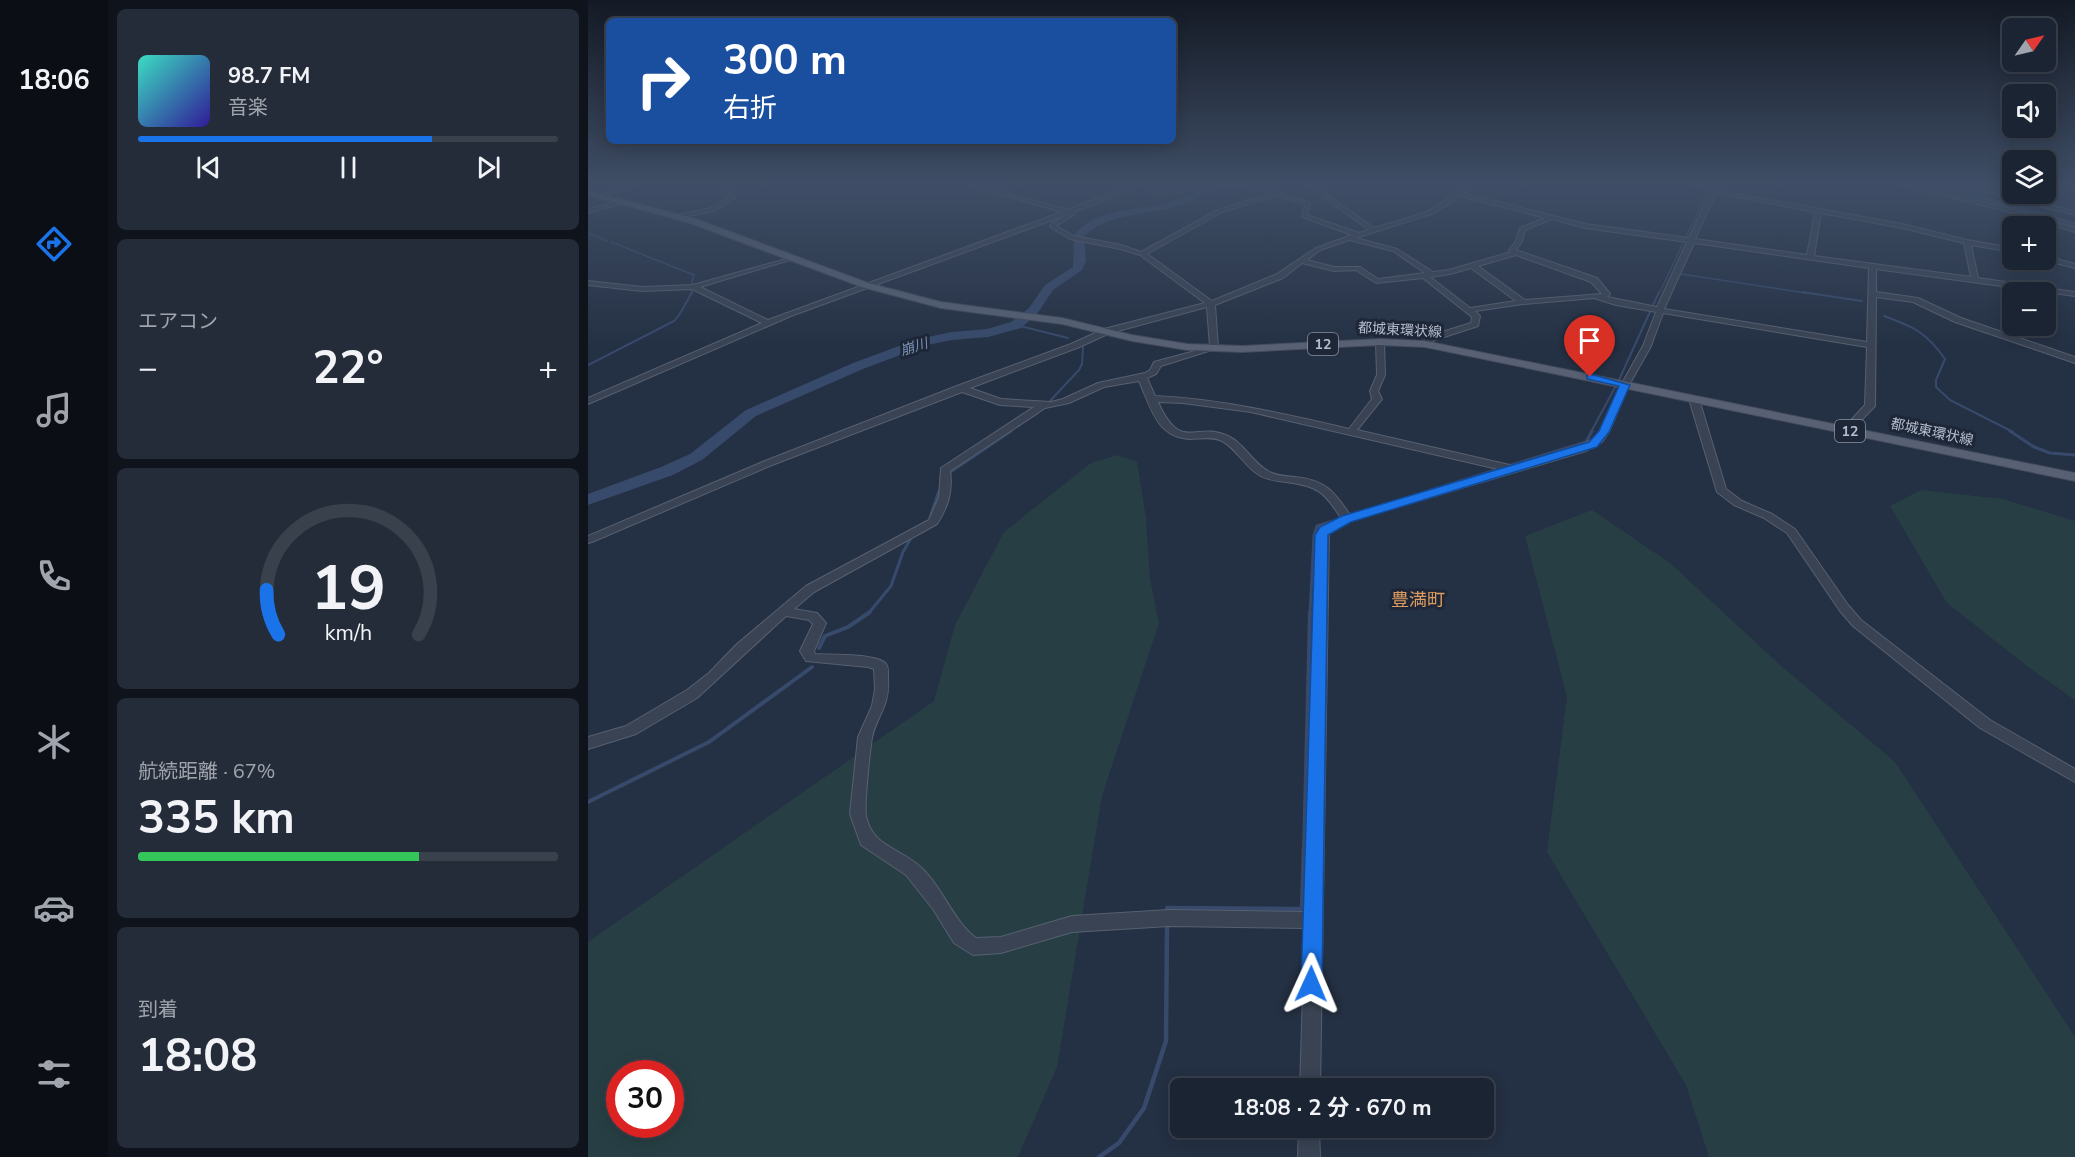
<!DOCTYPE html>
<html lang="ja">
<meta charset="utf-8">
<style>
body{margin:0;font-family:"Nunito Sans","Noto Sans JP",sans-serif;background:#242c3a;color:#f1f3f6;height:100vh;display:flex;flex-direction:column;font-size:22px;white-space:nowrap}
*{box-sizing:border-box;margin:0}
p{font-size:20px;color:#a0a4ac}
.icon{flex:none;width:33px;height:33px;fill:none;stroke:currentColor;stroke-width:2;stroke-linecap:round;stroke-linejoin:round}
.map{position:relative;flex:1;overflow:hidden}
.details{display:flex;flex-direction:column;gap:9px;padding:9px;background:#0f141c;width:480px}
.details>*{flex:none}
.banner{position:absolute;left:18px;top:18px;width:570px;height:126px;border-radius:9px;box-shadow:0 3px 15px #0003,0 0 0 2px #39414d;background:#1a4fa0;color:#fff;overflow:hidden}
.needle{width:39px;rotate:56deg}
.controls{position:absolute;left:1414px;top:18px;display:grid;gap:12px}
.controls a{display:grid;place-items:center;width:54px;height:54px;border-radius:9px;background:#1b2432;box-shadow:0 3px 15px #0003,0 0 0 2px #39414d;font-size:30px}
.speed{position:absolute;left:18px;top:1060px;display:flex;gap:12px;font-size:30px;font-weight:700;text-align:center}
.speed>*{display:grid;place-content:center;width:78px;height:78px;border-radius:50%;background:#1b2432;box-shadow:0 3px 15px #0003,0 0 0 2px #39414d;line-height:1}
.speed .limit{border:9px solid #d22;background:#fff;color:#111}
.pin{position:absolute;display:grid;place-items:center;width:51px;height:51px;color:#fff;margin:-62px -26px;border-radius:50% 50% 50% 0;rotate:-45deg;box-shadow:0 0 6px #0007}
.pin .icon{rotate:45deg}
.me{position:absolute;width:66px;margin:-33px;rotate:1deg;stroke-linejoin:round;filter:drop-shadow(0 0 4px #0008)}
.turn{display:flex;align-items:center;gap:21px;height:126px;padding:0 18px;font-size:27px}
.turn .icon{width:78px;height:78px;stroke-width:2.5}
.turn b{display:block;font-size:42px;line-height:51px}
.big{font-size:45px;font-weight:700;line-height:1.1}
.details .card{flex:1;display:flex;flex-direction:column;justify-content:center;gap:9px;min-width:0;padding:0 21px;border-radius:9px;background:#242c3a}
.details .dial{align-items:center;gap:0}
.dial svg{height:156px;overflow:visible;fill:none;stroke:#39414d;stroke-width:7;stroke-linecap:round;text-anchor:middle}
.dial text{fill:#f1f3f6;stroke:none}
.song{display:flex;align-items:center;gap:18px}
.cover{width:72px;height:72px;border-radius:9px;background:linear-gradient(135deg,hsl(170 70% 55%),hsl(250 70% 35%))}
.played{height:6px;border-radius:3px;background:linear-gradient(90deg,#1a73e8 70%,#39414d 70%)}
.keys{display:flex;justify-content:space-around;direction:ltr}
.heat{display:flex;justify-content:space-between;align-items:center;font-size:33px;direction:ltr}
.charge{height:9px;border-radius:4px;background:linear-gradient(90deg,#34c759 67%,#39414d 0)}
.trip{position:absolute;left:582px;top:1078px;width:324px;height:60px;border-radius:9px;background:#1b2432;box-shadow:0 3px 15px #0003,0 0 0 2px #39414d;font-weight:700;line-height:60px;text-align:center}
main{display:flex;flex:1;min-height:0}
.tabs{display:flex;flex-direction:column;width:108px;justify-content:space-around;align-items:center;background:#0b0e14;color:#a0a4ac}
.tabs .icon{width:42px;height:42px}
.tabs .on{color:#1a73e8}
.tabs b{font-size:27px;color:#f1f3f6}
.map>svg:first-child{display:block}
</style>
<main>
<nav class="tabs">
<b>18:06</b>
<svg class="icon on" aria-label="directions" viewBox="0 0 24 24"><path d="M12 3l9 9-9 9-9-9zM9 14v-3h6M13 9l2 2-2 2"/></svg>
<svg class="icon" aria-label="music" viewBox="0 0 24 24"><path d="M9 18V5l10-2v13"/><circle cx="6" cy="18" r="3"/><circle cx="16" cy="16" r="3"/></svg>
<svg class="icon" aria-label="phone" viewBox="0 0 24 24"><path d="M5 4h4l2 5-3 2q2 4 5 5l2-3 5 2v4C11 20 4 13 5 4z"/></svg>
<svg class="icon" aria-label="climate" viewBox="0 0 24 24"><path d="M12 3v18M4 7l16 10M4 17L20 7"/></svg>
<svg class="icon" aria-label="car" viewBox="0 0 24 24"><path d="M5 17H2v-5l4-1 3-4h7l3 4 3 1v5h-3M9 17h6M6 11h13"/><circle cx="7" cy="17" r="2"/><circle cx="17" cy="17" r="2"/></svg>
<svg class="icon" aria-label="filters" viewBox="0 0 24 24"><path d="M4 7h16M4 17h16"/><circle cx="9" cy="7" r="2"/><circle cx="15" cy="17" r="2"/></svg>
</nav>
<section class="details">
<div class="card">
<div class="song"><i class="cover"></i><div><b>98.7 FM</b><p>音楽</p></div></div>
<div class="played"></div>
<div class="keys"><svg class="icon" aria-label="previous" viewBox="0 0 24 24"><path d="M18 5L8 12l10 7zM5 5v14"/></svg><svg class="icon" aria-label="pause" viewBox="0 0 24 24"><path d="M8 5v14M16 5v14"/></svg><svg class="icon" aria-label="next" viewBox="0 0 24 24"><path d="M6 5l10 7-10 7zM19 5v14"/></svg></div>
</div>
<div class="card"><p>エアコン</p>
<div class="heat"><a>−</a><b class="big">22°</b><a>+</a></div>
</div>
<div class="card dial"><svg viewBox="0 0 100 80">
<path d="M14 69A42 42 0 1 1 86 69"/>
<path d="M14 69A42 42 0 0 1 8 46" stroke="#1a73e8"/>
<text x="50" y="56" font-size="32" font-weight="700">19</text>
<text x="50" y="72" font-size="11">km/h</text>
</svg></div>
<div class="card"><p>航続距離 · 67%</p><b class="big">335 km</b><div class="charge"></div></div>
<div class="card"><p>到着</p><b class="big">18:08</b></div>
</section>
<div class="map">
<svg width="1487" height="1157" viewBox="0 0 1487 1157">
<rect width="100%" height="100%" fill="#243043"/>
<g fill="#273f44" fill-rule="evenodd">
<path d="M529 455 549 462 558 518 562 579 571 623 514 796 469 1067 430 1157H0V942L346 701 367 625 416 532 503 463ZM32 1074H82V1125H32Z"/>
<polygon points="1333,490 1415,499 1487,521 1487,700 1439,666 1359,603 1302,506"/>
<polygon points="1004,510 1082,563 1192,665 1307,762 1487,1037 1487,1157 1121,1157 1098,1085 959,852 979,697 937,536"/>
</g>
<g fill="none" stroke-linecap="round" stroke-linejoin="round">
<g stroke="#374a6b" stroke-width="1.5">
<polyline points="0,233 19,241"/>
<polyline points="23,242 106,275 103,286"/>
<polyline points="1093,274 1224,294"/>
<polyline points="103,289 104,294"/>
<polyline points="1071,294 1121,188 1118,186"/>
</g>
<g stroke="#374a6b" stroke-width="2">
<polyline points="1214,292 1274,301"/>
<path d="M1296 316C1326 327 1338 332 1357 359L1348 380V387L1362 400 1425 432"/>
<polyline points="428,325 480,338"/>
<path d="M0 365 86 321C92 316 100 299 104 292"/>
<polyline points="461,402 491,370 494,364 495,347"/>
<polyline points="421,432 450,413"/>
<polyline points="1003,432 1031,380 1071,292"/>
</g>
<g stroke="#374a6b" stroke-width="3">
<polyline points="1422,431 1446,447 1462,453 1487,455"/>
<polyline points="920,466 998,442 1004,431"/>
<polyline points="361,473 423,431"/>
<polyline points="342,517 351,491"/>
<polyline points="280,614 303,586 315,552 322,540"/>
<polyline points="722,614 726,535 729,526 914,468"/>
</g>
<g stroke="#374a6b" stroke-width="4">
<polyline points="231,648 237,636 260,627 282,612"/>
<polyline points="0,802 121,742 224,667"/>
<polyline points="716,850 722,612"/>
</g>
<g stroke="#374a6b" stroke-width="4.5">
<polyline points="579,908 714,909 716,848"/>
<polyline points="511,1157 531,1143 556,1108 578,1041 579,926"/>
</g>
<g fill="#374a6b" fill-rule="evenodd">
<path d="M614 186H624C592 222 532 203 496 236L498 261 494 270 465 290 449 314 433 328 400 337 364 340 339 345 275 369 168 416 114 460 85 475 0 505V494L73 467 102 454 158 410 265 363 330 339 364 332 399 329 423 322 441 308 457 285 485 267 486 235C518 197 579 218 614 186Z"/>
<polygon points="1345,186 1360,186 1487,222 1487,228"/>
</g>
<g stroke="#576070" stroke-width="2">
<g id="minor">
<polygon points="38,186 47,186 13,198 8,197"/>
<polygon points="140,186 147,186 140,192 147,198 126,211 89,218 86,216 122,208 140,198 133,192"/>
<path d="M383 186H393L480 210 539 186H547L513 202 486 212V215L468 226 486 236 533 245 553 252 630 210 684 193 650 186H682L680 188 722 203 719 215 771 233 781 230 720 186H727L786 228C805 222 825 218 842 210 856 204 870 186 884 186L875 193 997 224 1101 238 1123 191 1106 186 1124 188 1125 186H1131L1129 190 1143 193 1314 224 1379 240 1425 248V252L1383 245 1390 278 1487 292V296L1288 269V292L1330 298 1373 318 1487 357V363L1367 322 1325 302 1288 297 1287 406 1262 432 1259 433 1254 430 1277 405 1279 347 1075 313 1063 346 1041 385 1021 432 1014 442 998 451 763 521 741 531 732 1089H712L717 928 581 926 484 932 413 953 385 955 366 943 345 909 318 875 273 845 262 814 270 737 284 706 287 689 286 669 280 667 218 661 212 651 225 624 221 620 198 616 109 698 48 734 0 749V737L38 726 99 690 121 673 148 645 218 586 341 520 351 497 353 468 446 407 412 405 374 392 184 465 4 542 0 543V536L177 461 369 386 483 344 516 329 617 303 552 255 532 249 482 239 462 227V225L478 215 203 316 0 404V398L174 323 104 289 54 291 0 285V281L54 287 105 285 205 257V259L112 287 180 320 474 212ZM1128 193 1227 212 1219 255 1107 239ZM690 195 717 205 714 217 764 235 728 248 689 274 624 301 559 254 634 212ZM872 196 957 218 932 228 928 241 921 250 923 252 861 270 845 272 809 249 768 238 846 213ZM1233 213 1314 228 1376 243 1383 277 1226 256ZM964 219 997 228 1099 242 1069 307 1019 297 1022 294 1009 278 928 250 934 241 937 230ZM761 240 805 251 837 273 790 279 772 267H746L719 260 732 250ZM1106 243 1281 268 1279 342 1076 309ZM928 255 1003 282 1014 294 937 300 890 266ZM714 263 746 271 768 270 788 283 835 278 884 317 883 323 841 336 833 344 837 346 847 340 890 326 892 316 887 311 935 304 1006 298 1028 305 1068 312 1055 346 1033 385 1011 432 1007 438 990 447 926 466 769 430 794 399 790 391 797 375 796 342 792 340 788 342 789 375 782 391 784 399 761 429C697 414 633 399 567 396L559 378 568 374 573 366 630 348 627 305 695 278ZM883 268 928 301 882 308 842 277 862 274ZM619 307 622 347 566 362 562 370 557 373 510 383 475 399 463 402 413 399 382 388 489 348 522 333ZM551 381C563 407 568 437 602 439 612 439 624 436 634 441 649 449 657 467 671 475 679 480 689 481 698 482 729 486 736 491 753 518L732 527 728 535 717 912 581 910 484 916 413 937 388 938C363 919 354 884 329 864 308 847 284 845 278 816 276 805 282 750 284 738 289 714 302 708 300 678 300 674 301 668 298 664 289 653 242 655 227 654L226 651 238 623 229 613 206 609 226 592 349 524C360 507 365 491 362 471L457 408 481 403 516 387ZM570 402 595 403 663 412 914 470 762 515C746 491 737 480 707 477 698 476 688 476 680 471 665 463 657 445 642 437 607 419 594 455 570 402Z"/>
<polygon points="555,186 563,186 570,190 649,186 569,194"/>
<polygon points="1315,186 1326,186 1418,208 1487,228 1487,232 1414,210"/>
<polygon points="1375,186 1386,186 1487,211 1487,215"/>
<polygon points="34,200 36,203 0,213 0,209"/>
<polygon points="1458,256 1487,264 1487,268 1456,260 1458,260"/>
<polygon points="1106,396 1111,399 1138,489 1154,501 1184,514 1207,529 1260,605 1273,620 1402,720 1487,769 1487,782 1392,728 1265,626 1252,611 1199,533 1176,518 1146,505 1129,492 1101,399"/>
<polygon points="711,1128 731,1128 732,1157 710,1157"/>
</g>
</g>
<g stroke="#434b5c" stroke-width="2">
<polygon id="major" points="0,191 105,218 280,283 353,302 474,318 544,335 599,344 654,346 792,339 837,341 1487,473 1487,481 837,347 792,345 654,352 599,350 544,341 474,324 353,308 274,287 99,222 0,195"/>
</g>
<use href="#minor" fill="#394353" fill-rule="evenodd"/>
<use href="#major" fill="#576173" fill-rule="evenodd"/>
</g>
<linearGradient id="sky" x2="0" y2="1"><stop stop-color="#141a25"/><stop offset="0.53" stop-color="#3f4e66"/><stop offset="1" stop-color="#3f4e66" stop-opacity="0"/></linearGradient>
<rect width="1487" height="348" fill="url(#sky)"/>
<polygon fill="#1a73e8" stroke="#114b97" stroke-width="1.5" points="1002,374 1042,385 1021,432 1009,447 763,522 740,535 734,984 731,991 723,994 716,991 713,984 727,535 732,527 754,516 1001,442 1011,431 1031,386 999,379 999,375"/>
<g text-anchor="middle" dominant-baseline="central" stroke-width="6" stroke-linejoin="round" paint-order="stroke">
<g font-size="14" fill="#b6becd" stroke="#1e2738">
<text transform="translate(812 330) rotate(3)">都城東環状線</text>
<text transform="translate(1344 432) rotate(12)">都城東環状線</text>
</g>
<g fill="#1e2738" stroke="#8891a0" stroke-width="1.5">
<rect x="720" y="333" width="30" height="22" rx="4.5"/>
<rect x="1247" y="420" width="30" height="22" rx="4.5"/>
</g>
<g font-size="14" font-weight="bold" fill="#b6becd">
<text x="735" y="344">12</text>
<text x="1262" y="431">12</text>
</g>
<g font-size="14" font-style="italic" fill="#7c92b6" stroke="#1e2738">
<text transform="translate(326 347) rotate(-17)">崩川</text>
</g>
<g font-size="18" fill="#dd9c61" stroke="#1e2738">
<text x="830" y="600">豊満町</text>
</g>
</g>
</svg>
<div class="controls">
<a><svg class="needle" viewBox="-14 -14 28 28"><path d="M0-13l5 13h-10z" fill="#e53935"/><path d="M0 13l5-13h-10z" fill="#a0a4ac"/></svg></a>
<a><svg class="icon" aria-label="sound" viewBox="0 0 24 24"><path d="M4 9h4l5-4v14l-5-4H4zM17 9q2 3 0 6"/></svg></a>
<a><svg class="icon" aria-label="layers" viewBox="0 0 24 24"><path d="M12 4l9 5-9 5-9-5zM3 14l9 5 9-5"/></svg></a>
<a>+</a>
<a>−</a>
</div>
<div class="speed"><div class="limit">30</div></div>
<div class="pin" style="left:1002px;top:377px;background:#d93025"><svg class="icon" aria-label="arrive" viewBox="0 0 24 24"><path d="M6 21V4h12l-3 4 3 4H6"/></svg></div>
<svg class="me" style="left:723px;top:984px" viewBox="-20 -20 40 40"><path d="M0-17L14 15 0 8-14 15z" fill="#1a73e8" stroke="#fff" stroke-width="4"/></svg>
<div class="trip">18:08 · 2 分 · 670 m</div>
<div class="banner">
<div class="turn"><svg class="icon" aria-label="right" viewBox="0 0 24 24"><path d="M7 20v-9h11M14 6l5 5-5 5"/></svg><div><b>300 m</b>右折</div></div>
</div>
</div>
</main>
